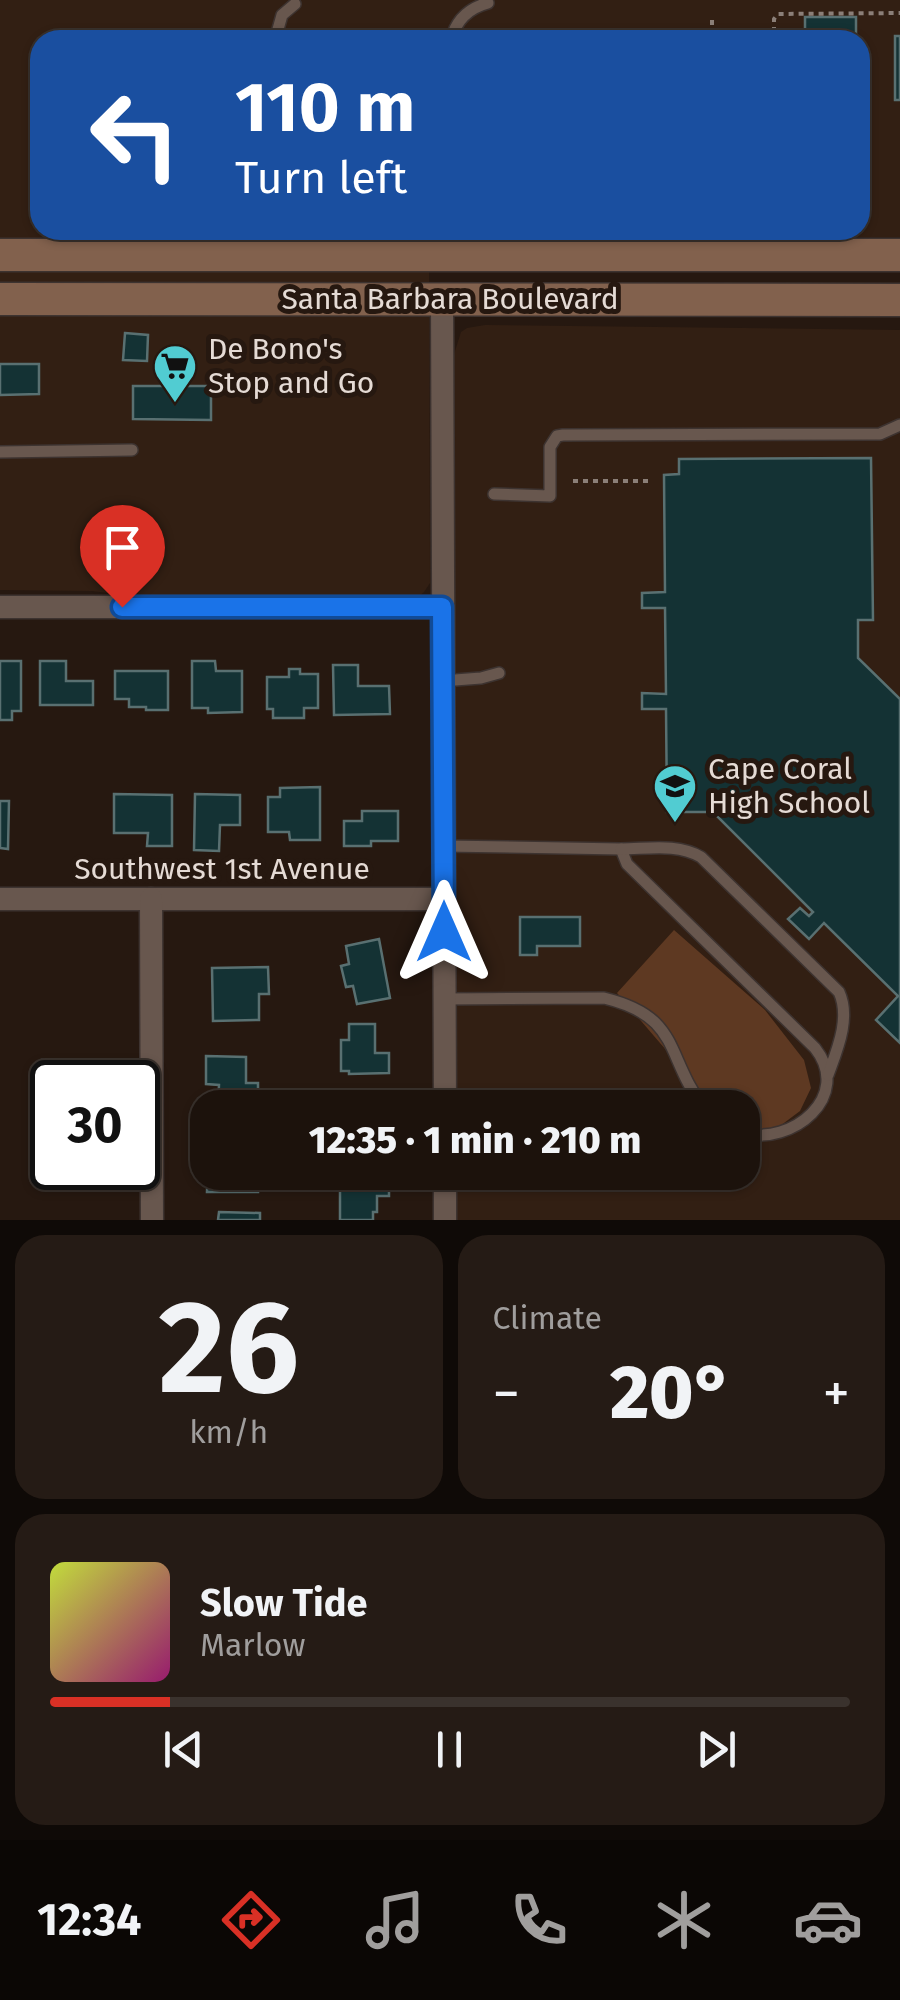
<!DOCTYPE html>
<meta charset="utf-8">
<style>
body{margin:0;font-family:"Fira Sans",sans-serif;background:#251b15;color:#f1f3f6;height:100vh;display:flex;flex-direction:column;font-size:38px;white-space:nowrap}
*{box-sizing:border-box;margin:0}
p{font-size:32px;color:#a09e9d}
.icon{flex:none;width:55px;height:55px;fill:none;stroke:currentColor;stroke-width:2;stroke-linecap:round;stroke-linejoin:round}
.map{position:relative;height:1220px;overflow:hidden}
.sheet{display:flex;flex-direction:column;gap:15px;padding:15px;background:#0f0a07;flex:1}
.sheet>*{flex:none}
.top-card{position:absolute;left:30px;top:30px;width:840px;height:210px;border-radius:30px;box-shadow:0 2px 8px #0004,0 0 0 2px #3a322d;background:#1a4fa0;color:#fff;overflow:hidden}
.speed{position:absolute;left:30px;top:1060px;display:flex;gap:20px;font-size:50px;font-weight:700;text-align:center}
.speed>*{display:grid;place-content:center;width:130px;height:130px;border-radius:50%;background:#1c120c;box-shadow:0 2px 8px #0004,0 0 0 2px #3a322d;line-height:1}
.speed .limit{border:5px solid #111;border-radius:15px;background:#fff;color:#111}
.pin{position:absolute;display:grid;place-items:center;width:85px;height:85px;color:#fff;margin:-102px -42px;border-radius:50% 50% 50% 0;rotate:-45deg;box-shadow:0 0 10px #0007}
.pin .icon{rotate:45deg}
.me{position:absolute;width:110px;margin:-55px;rotate:0deg;stroke-linejoin:round;filter:drop-shadow(0 0 8px #0008)}
.turn{display:flex;align-items:center;gap:35px;height:210px;padding:0 40px;font-size:45px}
.turn .icon{width:130px;height:130px;stroke-width:2.5}
.turn b{display:block;font-size:70px;line-height:85px}
.big{font-size:75px;font-weight:800;line-height:1.1}
.sheet .card{flex:1;display:flex;flex-direction:column;justify-content:center;gap:15px;min-width:0;padding:0 35px;border-radius:30px;background:#251b15}
.sheet .dial{align-items:center;gap:0}
.dial b{font-size:130px;line-height:1}
.song{display:flex;align-items:center;gap:30px}
.cover{width:120px;height:120px;border-radius:15px;background:linear-gradient(135deg,hsl(70 70% 55%),hsl(320 70% 35%))}
.played{height:10px;border-radius:5px;background:linear-gradient(90deg,#d93025 15%,#3a322d 15%)}
.keys{display:flex;justify-content:space-around;direction:ltr}
.heat{display:flex;justify-content:space-between;align-items:center;font-size:55px;direction:ltr}
.sheet .tiles{flex:1;display:grid;gap:15px;grid-template-columns:1fr 1fr}
.card:last-child{grid-column:span 2}
.trip{position:absolute;left:190px;top:1090px;width:570px;height:100px;border-radius:30px;background:#1c120c;box-shadow:0 2px 8px #0004,0 0 0 2px #3a322d;font-weight:800;line-height:100px;text-align:center}
.tab-bar{display:flex;height:160px;justify-content:space-around;align-items:center;background:#0b0705;color:#a09e9d}
.tab-bar .icon{width:70px;height:70px}
.tab-bar .on{color:#d93025}
.tab-bar b{font-size:45px;color:#f1f3f6}
.map>svg:first-child{display:block}
</style>
<div class="map">
<svg width="900" height="1220" viewBox="0 0 900 1220">
<rect width="100%" height="100%" fill="#261810"/>
<g fill="#321f13" fill-rule="evenodd">
<path d="M0 0H900V237H429L430 583 424 592 416 599H153L92 591 0 590ZM40 40H860V230H40Z"/>
<polygon points="485,325 900,330 900,1220 453,1220 453,1173 742,1172 742,1108 452,1108 451,364 461,332 467,328"/>
</g>
<polygon fill="#5e3922" points="674,930 765,1010 804,1060 811,1088 800,1111 780,1126 751,1135 743,1130 742,1108 715,1107 617,993"/>
<g fill="#143234" stroke="#597071" stroke-width="2.5">
<polygon points="805,17 856,17 856,40 657,40 657,36 805,37"/>
<polygon points="465,31 480,31 480,37 607,37 607,40 459,40 458,37 465,37"/>
<rect x="283" y="33" width="21" height="7"/>
<polygon points="283,33 311,33 311,37 431,37 431,40 283,40"/>
<rect x="895" y="36" width="5" height="64"/>
<polygon points="125,333 148,335 147,361 123,360"/>
<polygon points="0,364 39,364 39,394 0,395"/>
<polygon points="133,386 211,386 211,420 133,419"/>
<polygon points="871,458 873,620 858,620 858,658 900,699 900,1043 876,1020 898,996 824,923 809,939 788,919 800,908 809,916 813,912 713,812 667,812 666,709 642,709 642,693 666,694 665,608 642,608 642,593 665,592 664,475 679,474 679,459"/>
<polygon points="0,661 21,661 21,711 12,711 12,720 0,720"/>
<polygon points="40,661 66,661 66,681 93,681 93,705 40,705"/>
<polygon points="192,661 215,661 216,671 242,671 242,712 208,713 208,708 192,708"/>
<polygon points="333,665 358,665 358,686 389,686 390,714 334,715"/>
<polygon points="289,669 300,669 300,674 318,674 318,708 304,708 304,718 273,718 273,709 267,709 267,677 289,677"/>
<polygon points="115,671 168,671 168,710 146,710 146,707 129,707 129,699 115,699"/>
<polygon points="320,787 320,840 290,840 289,832 268,832 268,797 280,797 280,788"/>
<polygon points="114,794 172,795 172,846 147,846 148,833 114,833"/>
<polygon points="195,794 240,795 240,825 220,825 219,851 194,850"/>
<polygon points="0,801 9,801 8,849 0,848"/>
<polygon points="362,811 398,811 398,841 371,841 371,846 344,846 344,821 362,821"/>
<polygon points="520,917 580,917 580,946 537,946 537,955 520,955"/>
<polygon points="379,939 390,998 357,1004 353,986 346,987 341,966 349,964 346,946"/>
<polygon points="268,967 269,994 259,994 259,1020 213,1021 212,968"/>
<polygon points="349,1024 375,1024 375,1053 389,1053 389,1073 349,1074 349,1071 341,1071 341,1040 349,1040"/>
<polygon points="206,1056 246,1057 246,1083 258,1083 258,1108 218,1108 219,1085 206,1084"/>
<polygon points="42,1060 75,1060 75,1082 52,1082 52,1115 41,1114"/>
<rect x="353" y="1098" width="29" height="10"/>
<polygon points="50,1144 52,1144 52,1168 91,1168 90,1184 50,1183"/>
<polygon points="208,1156 208,1172 258,1172 258,1192 207,1192"/>
<polygon points="340,1174 389,1174 389,1196 377,1196 377,1212 373,1212 373,1220 340,1220"/>
<polygon points="219,1212 260,1213 260,1220 218,1220"/>
</g>
<g fill="none" stroke-linecap="round" stroke-linejoin="round">
<g stroke="#3d3330" stroke-width="14">
<g id="service">
<polyline points="275,40 282,15 295,4"/>
<path d="M451 40C456 20 469 8 488 3"/>
<polyline points="0,452 132,450"/>
<polyline points="494,494 550,496 550,447 557,436 563,435 880,434 900,425"/>
<polyline points="442,681 481,678 499,673"/>
<path d="M444 846 621 849 627 864 815 1048C853 1096 793 1146 742 1133"/>
<path d="M621 849C648 849 677 843 701 857L839 992C851 1018 837 1050 828 1075"/>
<path d="M445 999 604 998C682 1017 664 1055 704 1108"/>
</g>
</g>
<g stroke="#3d3330" stroke-width="25">
<g id="minor">
<polyline points="442,299 445,1108"/>
<polyline points="0,607 442,607"/>
<polyline points="0,899 444,899"/>
<polyline points="151,899 152,1220"/>
<polyline points="445,1172 445,1220"/>
</g>
</g>
<g stroke="#3d3330" stroke-width="35">
<g id="secondary">
<polyline points="0,255 900,255"/>
<polyline points="0,299 900,300"/>
</g>
</g>
<g stroke="#8b7f78" stroke-width="4" stroke-dasharray="5 5" stroke-linecap="butt">
<polyline points="712,20 712,36"/>
<polyline points="774,32 774,19 778,14 900,13"/>
<polyline points="573,481 648,481"/>
</g>
<use href="#service" stroke="#68574e" stroke-width="11"/>
<use href="#minor" stroke="#68574e" stroke-width="22"/>
<use href="#secondary" stroke="#82614d" stroke-width="32"/>
</g>
<g fill="none" stroke-linecap="round" stroke-linejoin="round">
<g stroke="#114b97" stroke-width="25">
<polyline id="route" points="122,607 442,607 444,932"/>
</g>
<use href="#route" stroke="#1a73e8" stroke-width="18"/>
</g>
<defs>
<g id="supermarket-pin" transform="scale(2.25)"><path d="M0 17L-7.5 6A9.5 9.5 0 1 1 7.5 6Z" fill="#51ccd2" stroke="#261810"/><path d="M-6-5.5h2.5l.6 2H6L4.5 2H-2.5L-4.4-4H-6ZM-1.5 3.2a1.3 1.3 0 1 0 .1 0ZM3 3.2a1.3 1.3 0 1 0 .1 0Z" fill="#111"/></g>
<g id="school-pin" transform="scale(2.25)"><path d="M0 17L-7.5 6A9.5 9.5 0 1 1 7.5 6Z" fill="#51ccd2" stroke="#261810"/><path d="M0-5L7-2L0 1L-7-2ZM-4 1L0 2.5L4 1V4Q0 6-4 4Z" fill="#111"/></g>
</defs>
<g fill-rule="evenodd">
<use href="#supermarket-pin" x="175" y="366"/>
<use href="#school-pin" x="675" y="786"/>
</g>
<g text-anchor="middle" dominant-baseline="central" stroke-width="10" stroke-linejoin="round" paint-order="stroke">
<g font-size="30" fill="#e5dbd5" stroke="#261810">
<text x="450" y="299">Santa Barbara Boulevard</text>
<text x="222" y="869">Southwest 1st Avenue</text>
</g>
<g font-size="30" fill="#e5dbd5" stroke="#261810" text-anchor="start">
<text x="208" y="349">De Bono's<tspan x="208" dy="34">Stop and Go</tspan></text>
<text x="708" y="769">Cape Coral<tspan x="708" dy="34">High School</tspan></text>
</g>
</g>
</svg>
<div class="speed"><div class="limit">30</div></div>
<div class="pin" style="left:122px;top:607px;background:#d93025"><svg class="icon" aria-label="arrive" viewBox="0 0 24 24"><path d="M6 21V4h12l-3 4 3 4H6"/></svg></div>
<svg class="me" style="left:444px;top:932px" viewBox="-20 -20 40 40"><path d="M0-17L14 15 0 8-14 15z" fill="#1a73e8" stroke="#fff" stroke-width="4"/></svg>
<div class="trip">12:35 · 1 min · 210 m</div>
<div class="top-card">
<div class="turn"><svg class="icon" aria-label="left" viewBox="0 0 24 24"><path d="M17 20v-9H6M10 6l-5 5 5 5"/></svg><div><b>110 m</b>Turn left</div></div>
</div>
</div>
<section class="sheet">
<div class="tiles">
<div class="card dial"><b>26</b><p>km/h</p></div>
<div class="card"><p>Climate</p>
<div class="heat"><a>−</a><b class="big">20°</b><a>+</a></div>
</div>
<div class="card">
<div class="song"><i class="cover"></i><div><b>Slow Tide</b><p>Marlow</p></div></div>
<div class="played"></div>
<div class="keys"><svg class="icon" aria-label="previous" viewBox="0 0 24 24"><path d="M18 5L8 12l10 7zM5 5v14"/></svg><svg class="icon" aria-label="pause" viewBox="0 0 24 24"><path d="M8 5v14M16 5v14"/></svg><svg class="icon" aria-label="next" viewBox="0 0 24 24"><path d="M6 5l10 7-10 7zM19 5v14"/></svg></div>
</div>
</div>
</section>
<nav class="tab-bar">
<b>12:34</b>
<svg class="icon on" aria-label="directions" viewBox="0 0 24 24"><path d="M12 3l9 9-9 9-9-9zM9 14v-3h6M13 9l2 2-2 2"/></svg>
<svg class="icon" aria-label="music" viewBox="0 0 24 24"><path d="M9 18V5l10-2v13"/><circle cx="6" cy="18" r="3"/><circle cx="16" cy="16" r="3"/></svg>
<svg class="icon" aria-label="phone" viewBox="0 0 24 24"><path d="M5 4h4l2 5-3 2q2 4 5 5l2-3 5 2v4C11 20 4 13 5 4z"/></svg>
<svg class="icon" aria-label="climate" viewBox="0 0 24 24"><path d="M12 3v18M4 7l16 10M4 17L20 7"/></svg>
<svg class="icon" aria-label="car" viewBox="0 0 24 24"><path d="M5 17H2v-5l4-1 3-4h7l3 4 3 1v5h-3M9 17h6M6 11h13"/><circle cx="7" cy="17" r="2"/><circle cx="17" cy="17" r="2"/></svg>
</nav>
